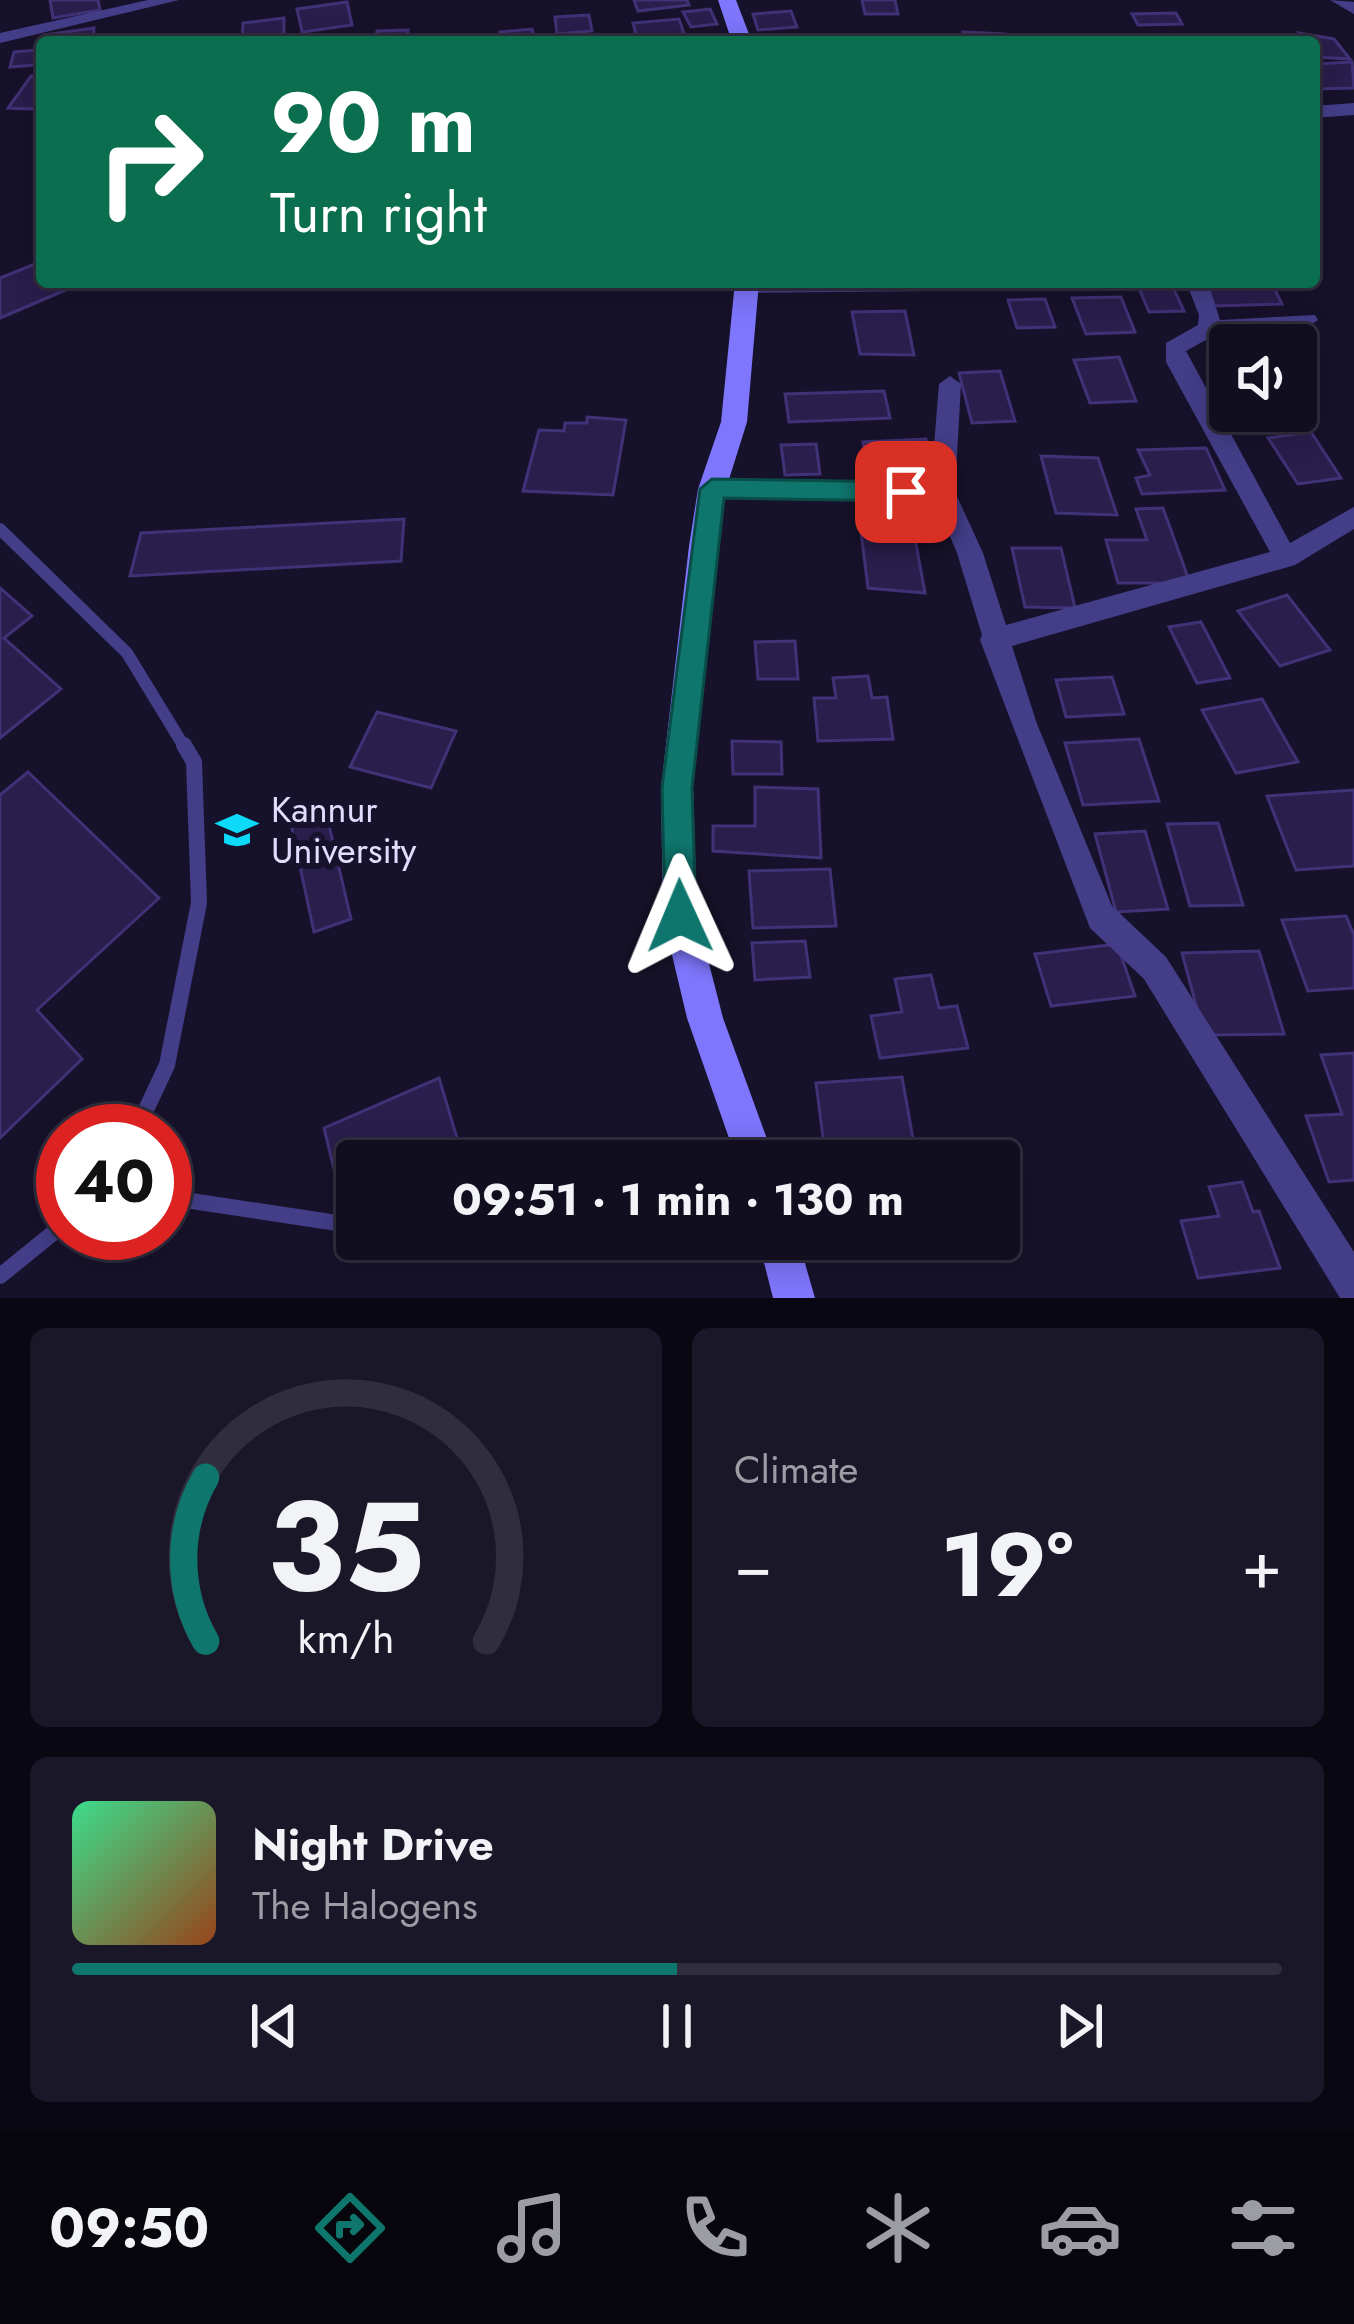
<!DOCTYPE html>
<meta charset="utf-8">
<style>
body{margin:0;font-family:Jost,sans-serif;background:#1a1729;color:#f1f3f6;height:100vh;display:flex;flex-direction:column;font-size:45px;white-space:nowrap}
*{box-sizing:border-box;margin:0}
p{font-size:39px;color:#9c9ca5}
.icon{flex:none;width:66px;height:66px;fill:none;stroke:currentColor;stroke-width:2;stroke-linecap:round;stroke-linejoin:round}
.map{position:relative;height:1298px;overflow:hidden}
.side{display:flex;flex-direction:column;gap:30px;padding:30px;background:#090812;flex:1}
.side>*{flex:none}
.hud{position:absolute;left:36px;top:36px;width:1284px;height:252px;border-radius:12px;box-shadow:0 6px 30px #0003,0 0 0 3px #302e3e;background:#0b6e4f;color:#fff;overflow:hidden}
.fabs{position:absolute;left:1209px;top:324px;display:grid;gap:24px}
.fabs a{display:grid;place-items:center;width:108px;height:108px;border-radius:12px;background:#110e20;box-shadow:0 6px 30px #0003,0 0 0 3px #302e3e;font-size:60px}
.speed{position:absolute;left:36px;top:1104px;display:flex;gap:24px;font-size:60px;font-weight:700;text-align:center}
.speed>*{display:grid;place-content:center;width:156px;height:156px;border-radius:50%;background:#110e20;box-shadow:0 6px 30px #0003,0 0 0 3px #302e3e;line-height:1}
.speed .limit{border:18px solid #d22;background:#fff;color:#111}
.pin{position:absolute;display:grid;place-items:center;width:102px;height:102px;color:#fff;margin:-51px;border-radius:24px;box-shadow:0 6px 18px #0006}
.me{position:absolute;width:132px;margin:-66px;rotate:359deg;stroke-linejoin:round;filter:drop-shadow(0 0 9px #0008)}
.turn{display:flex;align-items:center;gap:42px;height:252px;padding:0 36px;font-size:54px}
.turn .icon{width:156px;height:156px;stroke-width:2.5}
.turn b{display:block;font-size:84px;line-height:102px}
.big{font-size:90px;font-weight:700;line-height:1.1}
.side .card{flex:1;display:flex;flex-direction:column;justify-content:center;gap:18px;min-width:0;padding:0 42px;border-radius:18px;background:#1a1729}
.side .dial{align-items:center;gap:0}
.dial svg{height:312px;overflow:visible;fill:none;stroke:#302e3e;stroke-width:7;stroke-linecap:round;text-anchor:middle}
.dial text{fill:#f1f3f6;stroke:none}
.song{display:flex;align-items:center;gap:36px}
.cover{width:144px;height:144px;border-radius:18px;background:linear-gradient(135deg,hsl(150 70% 55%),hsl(20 70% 35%))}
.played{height:12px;border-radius:6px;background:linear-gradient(90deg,#0f766e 50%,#302e3e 50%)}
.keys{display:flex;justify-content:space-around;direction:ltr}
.heat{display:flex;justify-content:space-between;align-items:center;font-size:66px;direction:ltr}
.side .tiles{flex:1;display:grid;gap:30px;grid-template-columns:1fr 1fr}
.card:last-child{grid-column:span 2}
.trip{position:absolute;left:336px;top:1140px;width:684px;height:120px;border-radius:12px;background:#110e20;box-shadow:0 6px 30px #0003,0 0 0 3px #302e3e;font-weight:700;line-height:120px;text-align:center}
.dock{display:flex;height:192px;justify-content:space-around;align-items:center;background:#07060d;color:#9c9ca5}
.dock .icon{width:84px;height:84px}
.dock .on{color:#0f766e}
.dock b{font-size:54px;color:#f1f3f6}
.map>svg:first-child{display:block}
</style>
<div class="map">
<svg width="1354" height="1298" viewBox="0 0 1354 1298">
<rect width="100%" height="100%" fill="#17122b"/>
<g fill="#291e4c" stroke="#413177" stroke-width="3">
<polygon points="50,0 98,0 100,10 53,18"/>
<polygon points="634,0 687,0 689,5 638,11"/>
<polygon points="862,0 895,0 898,14 865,14"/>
<polygon points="347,2 352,25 302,32 297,9"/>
<polygon points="710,9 717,24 691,27 683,12"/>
<polygon points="791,11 797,27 758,30 753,14"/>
<polygon points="1176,13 1182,24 1138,25 1132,14"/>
<polygon points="589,15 592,31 557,34 555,17"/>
<polygon points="284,18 284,42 242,42 243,23"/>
<polygon points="679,19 687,42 638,42 633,23"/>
<polygon points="94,28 93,42 44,42 44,35"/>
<polygon points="532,29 535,42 502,42 500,32"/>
<polygon points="408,30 407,42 375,42 377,31"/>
<polygon points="963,32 1005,34 1006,42 963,42"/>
<polygon points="1299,33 1334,39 1350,59 1314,57 1314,42 1284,40 1303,40"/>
<polygon points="38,50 34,65 10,67 14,52"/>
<polygon points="1352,62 1354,88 1314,89 1314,64"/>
<polygon points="31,76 42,77 42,96 33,109 8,108"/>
<polygon points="42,261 42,282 82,283 0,318 0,278"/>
<polygon points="1203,282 1271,282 1282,304 1214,306"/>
<polygon points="1173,287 1184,311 1149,312 1139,288"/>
<polygon points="1121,297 1135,332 1086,334 1072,298"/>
<polygon points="1045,299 1055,327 1017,328 1008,300"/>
<polygon points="905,311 914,355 860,354 852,312"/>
<polygon points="1119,357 1136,401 1090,403 1074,360"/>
<polygon points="1000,371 1015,421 972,423 959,373"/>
<polygon points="884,391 890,418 789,422 785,394"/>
<polygon points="587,417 626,420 613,495 523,491 539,430 564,431 565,423 587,423"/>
<polygon points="1311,432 1341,478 1298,484 1268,438"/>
<polygon points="926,439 934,475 870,477 863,442"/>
<polygon points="816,444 820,474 785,475 781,445"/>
<polygon points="1206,448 1225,490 1142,494 1136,478 1150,475 1138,450"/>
<polygon points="1041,456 1098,458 1117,515 1056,513"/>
<polygon points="1163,508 1190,583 1118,583 1106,540 1147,540 1136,509"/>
<polygon points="404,519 401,561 130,576 141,533"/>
<polygon points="861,532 914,533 925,593 868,588"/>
<polygon points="1012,548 1061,548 1075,608 1025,607"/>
<polygon points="0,588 32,616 4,638 61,689 0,738"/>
<polygon points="1287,595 1330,650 1280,666 1238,611"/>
<polygon points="1201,622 1230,678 1197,683 1169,627"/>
<polygon points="795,641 798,679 758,679 755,642"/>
<polygon points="868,676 872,698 887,697 893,739 818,741 814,698 836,698 833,678"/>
<polygon points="1112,677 1124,714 1066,717 1056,680"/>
<polygon points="1262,699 1298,762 1236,773 1202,710"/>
<polygon points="377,712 456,731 431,788 350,767"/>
<polygon points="1139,739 1159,801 1083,805 1065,743"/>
<polygon points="732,741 781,742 782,774 733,774"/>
<polygon points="28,772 159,898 37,1010 82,1059 0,1138 0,795"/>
<polygon points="755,787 818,789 821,858 713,851 713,826 755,826"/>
<polygon points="1354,790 1354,866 1296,870 1267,796"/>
<polygon points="324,804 351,919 314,932 289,815"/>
<polygon points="1218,823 1243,905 1190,906 1167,824"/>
<polygon points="1145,831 1168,909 1116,912 1095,834"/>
<polygon points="830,869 836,926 753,928 749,871"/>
<polygon points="1346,916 1354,935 1354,988 1308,991 1282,920"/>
<polygon points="805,941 810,977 755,980 752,943"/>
<polygon points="1117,944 1135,996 1051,1006 1035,954"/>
<polygon points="1259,951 1284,1034 1204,1035 1182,953"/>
<polygon points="931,975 939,1008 957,1006 968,1048 880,1058 871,1016 902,1012 895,979"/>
<polygon points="1354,1053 1354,1180 1329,1182 1306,1116 1342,1114 1321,1055"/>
<polygon points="902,1077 913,1139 824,1146 816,1083"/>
<polygon points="439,1078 460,1148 432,1161 357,1161 357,1195 342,1202 324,1128"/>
<polygon points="1242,1182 1253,1212 1259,1211 1280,1268 1198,1278 1181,1221 1219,1216 1209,1187"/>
</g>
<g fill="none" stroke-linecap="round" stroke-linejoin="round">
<polyline stroke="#443e89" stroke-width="12" points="0,529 127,653 185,748"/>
<g stroke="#443e89" stroke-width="16">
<polyline points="136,1131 167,1065 199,903 194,762 184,745"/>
<polyline points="165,1197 357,1226"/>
<polyline points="0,1276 63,1225"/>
</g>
<g fill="#443e89" fill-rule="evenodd">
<polygon points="148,0 179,0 0,43 0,33"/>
<polygon points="1330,0 1354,2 1354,14"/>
<polygon points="1354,103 1354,115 1314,118 1314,106"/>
<polygon points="738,282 947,282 949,284 938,291 746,293 738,291"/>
<polygon points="1186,282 1208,282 1220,320 1315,315 1318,320 1307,327 1213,336 1186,351 1290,543 1354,507 1354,529 1295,565 1012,646 1037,724 1112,906 1166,957 1354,1252 1354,1298 1340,1298 1144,979 1090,928 980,640 982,635 957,553 935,501 712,498 700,489 712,480 931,482 939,384 950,376 961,384 955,492 983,553 1006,625 1270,552 1166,362 1166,343 1198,325 1199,315"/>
</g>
<g fill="#7e76fc" fill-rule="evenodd">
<polygon points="718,0 736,0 752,42 732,42"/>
<polygon points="735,282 759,282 747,422 726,489 717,546 693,788 697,917 723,1018 775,1161 737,1161 687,1018 663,917 661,788 689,546 698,489 721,422"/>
<polygon points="758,1239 798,1239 815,1298 773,1298"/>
</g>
</g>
<polygon fill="#0f766e" stroke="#0a4d48" stroke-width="3" points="712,479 906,482 918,492 906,501 724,498 692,788 696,916 692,927 680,932 669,927 665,916 662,788 700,489"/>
<defs>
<g id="university-bare" transform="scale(3.24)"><path d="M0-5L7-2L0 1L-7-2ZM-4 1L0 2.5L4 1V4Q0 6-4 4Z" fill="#0ddaf9" stroke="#17122b" stroke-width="2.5" paint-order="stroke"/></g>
</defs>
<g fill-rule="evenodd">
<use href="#university-bare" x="237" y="830"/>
</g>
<g text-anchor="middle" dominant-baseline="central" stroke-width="12" stroke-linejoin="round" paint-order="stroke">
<g font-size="36" fill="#e2ddfe" stroke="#17122b" text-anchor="start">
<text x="271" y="809">Kannur<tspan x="271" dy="41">University</tspan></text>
</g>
</g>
</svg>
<div class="fabs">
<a><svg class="icon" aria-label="sound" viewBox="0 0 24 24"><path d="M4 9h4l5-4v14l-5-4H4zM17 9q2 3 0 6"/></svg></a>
</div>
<div class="speed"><div class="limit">40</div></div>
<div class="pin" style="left:906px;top:492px;background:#d93025"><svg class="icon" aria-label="arrive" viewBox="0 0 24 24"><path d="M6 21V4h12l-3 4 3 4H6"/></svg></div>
<svg class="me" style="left:680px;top:916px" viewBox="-20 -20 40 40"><path d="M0-17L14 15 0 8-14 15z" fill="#0f766e" stroke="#fff" stroke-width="4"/></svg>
<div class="trip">09:51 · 1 min · 130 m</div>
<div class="hud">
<div class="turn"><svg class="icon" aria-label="right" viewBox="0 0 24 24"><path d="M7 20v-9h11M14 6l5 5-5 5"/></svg><div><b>90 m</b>Turn right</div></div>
</div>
</div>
<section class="side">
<div class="tiles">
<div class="card dial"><svg viewBox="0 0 100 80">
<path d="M14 69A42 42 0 1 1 86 69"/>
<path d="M14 69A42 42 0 0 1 14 27" stroke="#0f766e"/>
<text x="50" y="56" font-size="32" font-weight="700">35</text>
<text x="50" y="72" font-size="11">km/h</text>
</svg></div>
<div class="card"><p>Climate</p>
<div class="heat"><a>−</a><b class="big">19°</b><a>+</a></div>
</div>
<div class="card">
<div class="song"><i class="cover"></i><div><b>Night Drive</b><p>The Halogens</p></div></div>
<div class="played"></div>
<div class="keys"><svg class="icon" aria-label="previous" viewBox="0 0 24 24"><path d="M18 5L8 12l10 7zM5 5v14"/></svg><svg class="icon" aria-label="pause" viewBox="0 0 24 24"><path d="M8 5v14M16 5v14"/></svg><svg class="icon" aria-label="next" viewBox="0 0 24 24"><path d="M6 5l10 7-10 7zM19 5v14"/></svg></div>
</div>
</div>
</section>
<nav class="dock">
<b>09:50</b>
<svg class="icon on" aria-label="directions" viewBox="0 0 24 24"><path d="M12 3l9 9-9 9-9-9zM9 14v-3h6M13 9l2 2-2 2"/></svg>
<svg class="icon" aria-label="music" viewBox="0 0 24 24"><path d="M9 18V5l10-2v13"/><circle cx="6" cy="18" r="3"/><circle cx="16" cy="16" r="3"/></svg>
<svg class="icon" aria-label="phone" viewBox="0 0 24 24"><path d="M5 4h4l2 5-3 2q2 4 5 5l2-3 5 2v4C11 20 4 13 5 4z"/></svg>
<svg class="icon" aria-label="climate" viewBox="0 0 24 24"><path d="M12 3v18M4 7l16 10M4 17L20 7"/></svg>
<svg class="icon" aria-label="car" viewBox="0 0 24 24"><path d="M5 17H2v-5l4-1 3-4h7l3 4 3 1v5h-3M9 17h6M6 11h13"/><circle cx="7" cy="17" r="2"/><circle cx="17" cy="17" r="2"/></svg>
<svg class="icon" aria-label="filters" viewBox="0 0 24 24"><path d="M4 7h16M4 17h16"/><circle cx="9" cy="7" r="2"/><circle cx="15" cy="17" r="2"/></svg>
</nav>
